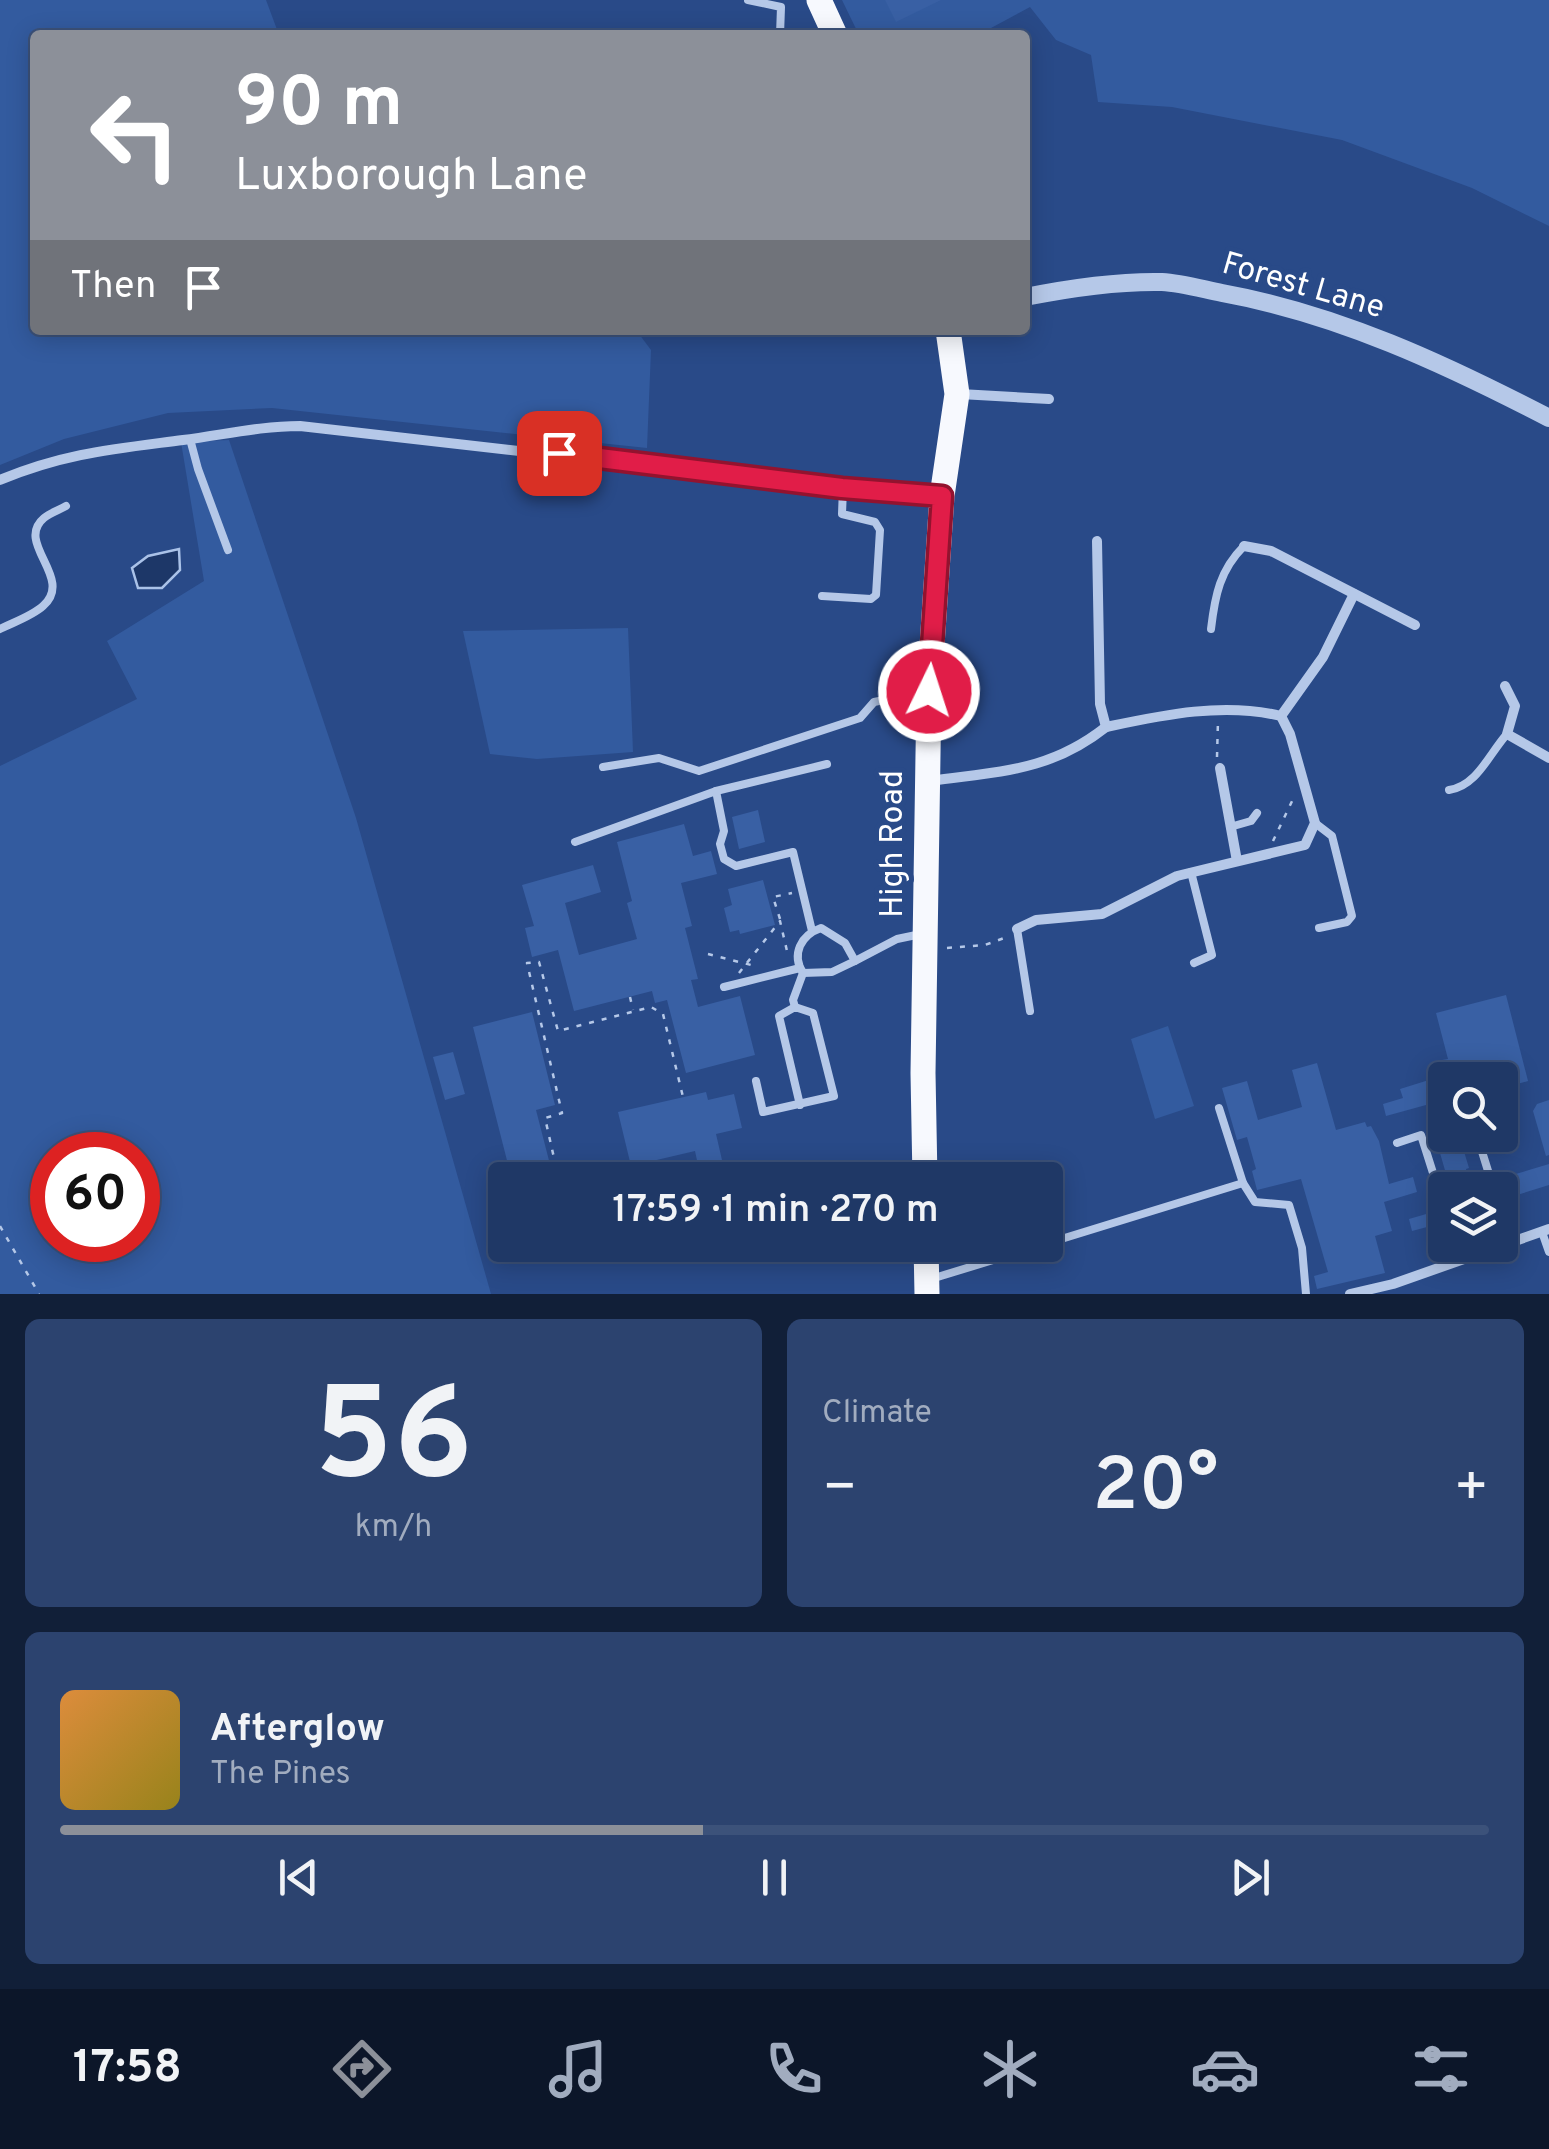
<!DOCTYPE html>
<meta charset="utf-8">
<style>
body{margin:0;font-family:Overpass,sans-serif;background:#2c436f;color:#f1f3f6;height:100vh;display:flex;flex-direction:column;font-size:38px;white-space:nowrap}
*{box-sizing:border-box;margin:0}
p{font-size:32px;color:#a1acbf}
.icon{flex:none;width:55px;height:55px;fill:none;stroke:currentColor;stroke-width:2;stroke-linecap:round;stroke-linejoin:round}
.map{position:relative;height:1294px;overflow:hidden}
.details{display:flex;flex-direction:column;gap:25px;padding:25px;background:#111f38;flex:1}
.details>*{flex:none}
.top-card{position:absolute;left:30px;top:30px;width:1000px;height:305px;border-radius:10px;box-shadow:0 5px 25px #0003,0 0 0 2px #3c527a;background:#8c9099;color:#fff;overflow:hidden}
.buttons{position:absolute;left:1428px;top:1062px;display:grid;gap:20px}
.buttons a{display:grid;place-items:center;width:90px;height:90px;border-radius:10px;background:#1f3866;box-shadow:0 5px 25px #0003,0 0 0 2px #3c527a;font-size:50px}
.speed{position:absolute;left:30px;top:1132px;display:flex;gap:20px;font-size:50px;font-weight:700;text-align:center}
.speed>*{display:grid;place-content:center;width:130px;height:130px;border-radius:50%;background:#1f3866;box-shadow:0 5px 25px #0003,0 0 0 2px #3c527a;line-height:1}
.speed .limit{border:15px solid #d22;background:#fff;color:#111}
.pin{position:absolute;display:grid;place-items:center;width:85px;height:85px;color:#fff;margin:-42px;border-radius:20px;box-shadow:0 5px 15px #0006}
.me{position:absolute;width:110px;margin:-55px;rotate:4deg;stroke-linejoin:round;filter:drop-shadow(0 0 8px #0008)}
.turn{display:flex;align-items:center;gap:35px;height:210px;padding:0 40px;font-size:45px}
.turn .icon{width:130px;height:130px;stroke-width:2.5}
.turn b{display:block;font-size:70px;line-height:85px}
.then{display:flex;align-items:center;height:95px;padding:0 40px;background:#0003;gap:20px;font-size:38px}
.big{font-size:75px;font-weight:600;line-height:1.1}
.details .card{flex:1;display:flex;flex-direction:column;justify-content:center;gap:15px;min-width:0;padding:0 35px;border-radius:15px;background:#2c436f}
.details .dial{align-items:center;gap:0}
.dial b{font-size:130px;line-height:1}
.song{display:flex;align-items:center;gap:30px}
.cover{width:120px;height:120px;border-radius:15px;background:linear-gradient(135deg,hsl(30 70% 55%),hsl(50 70% 35%))}
.played{height:10px;border-radius:5px;background:linear-gradient(90deg,#8c9099 45%,#3c527a 45%)}
.keys{display:flex;justify-content:space-around;direction:ltr}
.heat{display:flex;justify-content:space-between;align-items:center;font-size:55px;direction:ltr}
.details .tiles{flex:1;display:grid;gap:25px;grid-template-columns:1fr 1fr}
.card:last-child{grid-column:span 2}
.trip{position:absolute;left:488px;top:1162px;width:575px;height:100px;border-radius:10px;background:#1f3866;box-shadow:0 5px 25px #0003,0 0 0 2px #3c527a;font-weight:600;line-height:100px;text-align:center}
.menu{display:flex;height:160px;justify-content:space-around;align-items:center;background:#0c1629;color:#a1acbf}
.menu .icon{width:70px;height:70px}
.menu .active{color:#8c9099}
.menu b{font-size:45px;color:#f1f3f6}
.map>svg:first-child{display:block}
</style>
<div class="map">
<svg width="1549" height="1294" viewBox="0 0 1549 1294">
<rect width="100%" height="100%" fill="#294a88"/>
<g fill="#335b9f" fill-rule="evenodd">
<polygon points="0,0 266,0 279,35 35,35 35,330 636,330 651,350 647,448 272,408 168,413 64,439 0,465"/>
<polygon points="842,0 1549,0 1549,226 1472,188 1342,140 1172,107 1098,102 1091,55 1056,40 1030,7 978,35 859,35"/>
<path d="M229 440 356 818 491 1294H0V766L137 699 107 641 204 581 181 442ZM52 1155H138V1240H52Z"/>
<polygon points="628,628 633,752 537,759 490,754 463,631"/>
<polygon points="1168,1026 1194,1106 1155,1119 1131,1039"/>
</g>
<polygon fill="#1d3768" stroke="#aac2e8" stroke-width="2.5" points="179,549 180,570 162,588 138,588 132,568 148,556"/>
<g fill="#3960a4">
<polygon points="885,0 941,0 896,22"/>
<polygon points="758,810 765,842 739,849 732,817"/>
<polygon points="684,824 693,856 711,851 717,874 681,883 692,926 685,928 698,979 691,980 698,1007 740,996 755,1055 686,1073 667,1000 655,1003 652,991 574,1011 558,950 532,957 525,928 534,926 522,885 593,865 601,892 565,903 579,955 637,939 627,903 632,901 617,842"/>
<polygon points="763,880 775,925 740,934 739,930 730,932 724,908 732,905 728,889"/>
<polygon points="1506,995 1528,1081 1500,1089 1500,1080 1448,1080 1442,1060 1448,1059 1436,1013"/>
<polygon points="532,1012 555,1105 536,1110 554,1180 512,1180 473,1027"/>
<polygon points="453,1052 465,1094 445,1100 433,1057"/>
<polygon points="1317,1063 1336,1130 1365,1122 1367,1127 1371,1126 1379,1141 1389,1184 1413,1177 1417,1192 1384,1202 1392,1231 1375,1236 1385,1273 1317,1289 1314,1276 1328,1272 1301,1179 1257,1190 1252,1171 1256,1169 1247,1137 1237,1140 1222,1088 1247,1081 1258,1120 1302,1107 1292,1070"/>
<polygon points="1445,1075 1445,1135 1459,1135 1469,1168 1466,1169 1468,1179 1453,1184 1449,1184 1426,1105 1386,1116 1383,1104 1403,1098 1400,1089"/>
<polygon points="706,1092 708,1100 734,1094 742,1128 716,1134 722,1160 698,1165 695,1151 631,1166 618,1112"/>
<polygon points="1549,1100 1549,1155 1546,1156 1533,1111 1537,1104"/>
<polygon points="1549,1164 1549,1185 1514,1196 1509,1176"/>
<polygon points="1440,1210 1445,1229 1429,1234 1427,1227 1412,1231 1409,1219"/>
</g>
<g fill="none" stroke-linecap="round" stroke-linejoin="round">
<g stroke="#b5c8e8" stroke-width="2.5" stroke-dasharray="5 8" stroke-linecap="butt">
<polyline points="1217,757 1218,720"/>
<polyline points="1273,841 1295,795"/>
<polyline points="780,919 773,897 792,893"/>
<polyline points="947,948 985,945 1007,937"/>
<polyline points="708,954 755,966"/>
<polyline points="739,973 780,921 787,951"/>
<polyline points="630,997 633,1010"/>
<polyline points="559,1180 545,1118 562,1113 527,963 539,962 558,1031 651,1007 663,1014 683,1097"/>
<polyline points="0,1226 39,1294"/>
</g>
<g stroke="#b5c8e8" stroke-width="8">
<polyline points="748,0 781,7 780,35"/>
<polyline points="190,439 198,469 228,550"/>
<polyline points="822,596 871,599 876,595 880,530 875,522 842,514 843,488"/>
<path d="M0 629C14 622 32 616 43 606 75 578 14 543 44 518 50 513 59 510 66 506"/>
<path d="M1211 629C1215 595 1220 570 1244 546"/>
<polyline points="603,767 659,758 699,771 860,718 874,702 924,692"/>
<path d="M1449 790C1477 786 1489 754 1507 734"/>
<polyline points="716,791 827,764"/>
<polyline points="1315,823 1332,836 1352,916 1347,922 1319,928"/>
<polyline points="1230,827 1251,821 1257,813"/>
<polyline points="575,842 716,791 724,831 720,844 724,859 736,866 793,852 812,931"/>
<polyline points="1191,872 1212,955 1194,963"/>
<path d="M821 928 845 943 855 961 832 972 803 973C791 954 801 935 821 928Z"/>
<polyline points="1017,929 1030,1011"/>
<polyline points="855,961 897,939 921,934"/>
<polyline points="724,987 800,968"/>
<polyline points="795,1007 793,1000 803,973"/>
<polyline points="756,1081 763,1112 834,1096 813,1013 795,1007 779,1016 800,1105"/>
<polyline points="1479,1142 1494,1190"/>
<polyline points="1397,1143 1421,1135 1440,1195 1445,1194"/>
<polyline points="1243,1183 1255,1202 1289,1205 1302,1248 1306,1294"/>
<polyline points="1457,1190 1490,1180"/>
<polyline points="1500,1209 1512,1243"/>
<polyline points="1542,1232 1549,1252"/>
<polyline points="1045,1244 1243,1183 1219,1108"/>
<polyline points="931,1279 1042,1245"/>
</g>
<g stroke="#b5c8e8" stroke-width="10">
<polyline points="960,394 1049,399"/>
<path d="M0 480C65 453 115 449 183 440 223 435 260 426 300 426L843 488 939 496"/>
<polyline points="1244,546 1271,551 1415,625"/>
<polyline points="1505,686 1515,706 1507,734 1549,758"/>
<polyline points="1281,716 1323,657 1354,594"/>
<path d="M1106 727C1163 715 1223 702 1281 716"/>
<polyline points="1220,768 1237,861"/>
<path d="M931 781C999 771 1049 772 1106 727L1100 704 1097 541"/>
<polyline points="1017,929 1036,920 1102,914 1177,876 1305,845 1315,823 1290,734 1281,716"/>
<polyline points="1350,1294 1393,1284 1549,1229"/>
</g>
<path stroke="#b5c8e8" stroke-width="18" d="M1025 297C1070 288 1115 281 1162 282 1181 283 1202 289 1222 293 1338 314 1445 364 1549 418"/>
<g stroke="#f7f9fe" stroke-width="25">
<polyline points="819,0 835,35"/>
<polyline points="925,1180 923,1073 929,691 942,496 957,394 948,330"/>
<polyline points="926,1245 927,1294"/>
</g>
</g>
<g fill="none" stroke-linecap="round" stroke-linejoin="round">
<g stroke="#92132f" stroke-width="25">
<polyline id="route" points="559,453 842,488 942,496 929,691"/>
</g>
<use href="#route" stroke="#e11d48" stroke-width="18"/>
</g>
<g text-anchor="middle" dominant-baseline="central" stroke-width="10" stroke-linejoin="round" paint-order="stroke">
<g font-size="32" fill="#fff" stroke="#294a88">
<text transform="translate(1303 287) rotate(16)">Forest Lane</text>
<text transform="translate(894 844) rotate(-90)">High Road</text>
</g>
</g>
</svg>
<div class="buttons">
<a><svg class="icon" aria-label="search" viewBox="0 0 24 24"><circle cx="10" cy="10" r="6"/><path d="M15 15l6 6"/></svg></a>
<a><svg class="icon" aria-label="layers" viewBox="0 0 24 24"><path d="M12 4l9 5-9 5-9-5zM3 14l9 5 9-5"/></svg></a>
</div>
<div class="speed"><div class="limit">60</div></div>
<div class="pin" style="left:559px;top:453px;background:#d93025"><svg class="icon" aria-label="arrive" viewBox="0 0 24 24"><path d="M6 21V4h12l-3 4 3 4H6"/></svg></div>
<svg class="me" style="left:929px;top:691px" viewBox="-20 -20 40 40"><circle r="17" fill="#e11d48" stroke="#fff" stroke-width="3"/><path d="M0-11L8 9 0 5-8 9z" fill="#fff"/></svg>
<div class="trip">17:59 · 1 min · 270 m</div>
<div class="top-card">
<div class="turn"><svg class="icon" aria-label="left" viewBox="0 0 24 24"><path d="M17 20v-9H6M10 6l-5 5 5 5"/></svg><div><b>90 m</b>Luxborough Lane</div></div>
<div class="then">Then<svg class="icon" aria-label="arrive" viewBox="0 0 24 24"><path d="M6 21V4h12l-3 4 3 4H6"/></svg></div>
</div>
</div>
<section class="details">
<div class="tiles">
<div class="card dial"><b>56</b><p>km/h</p></div>
<div class="card"><p>Climate</p>
<div class="heat"><a>−</a><b class="big">20°</b><a>+</a></div>
</div>
<div class="card">
<div class="song"><i class="cover"></i><div><b>Afterglow</b><p>The Pines</p></div></div>
<div class="played"></div>
<div class="keys"><svg class="icon" aria-label="previous" viewBox="0 0 24 24"><path d="M18 5L8 12l10 7zM5 5v14"/></svg><svg class="icon" aria-label="pause" viewBox="0 0 24 24"><path d="M8 5v14M16 5v14"/></svg><svg class="icon" aria-label="next" viewBox="0 0 24 24"><path d="M6 5l10 7-10 7zM19 5v14"/></svg></div>
</div>
</div>
</section>
<nav class="menu">
<b>17:58</b>
<svg class="icon active" aria-label="directions" viewBox="0 0 24 24"><path d="M12 3l9 9-9 9-9-9zM9 14v-3h6M13 9l2 2-2 2"/></svg>
<svg class="icon" aria-label="music" viewBox="0 0 24 24"><path d="M9 18V5l10-2v13"/><circle cx="6" cy="18" r="3"/><circle cx="16" cy="16" r="3"/></svg>
<svg class="icon" aria-label="phone" viewBox="0 0 24 24"><path d="M5 4h4l2 5-3 2q2 4 5 5l2-3 5 2v4C11 20 4 13 5 4z"/></svg>
<svg class="icon" aria-label="climate" viewBox="0 0 24 24"><path d="M12 3v18M4 7l16 10M4 17L20 7"/></svg>
<svg class="icon" aria-label="car" viewBox="0 0 24 24"><path d="M5 17H2v-5l4-1 3-4h7l3 4 3 1v5h-3M9 17h6M6 11h13"/><circle cx="7" cy="17" r="2"/><circle cx="17" cy="17" r="2"/></svg>
<svg class="icon" aria-label="filters" viewBox="0 0 24 24"><path d="M4 7h16M4 17h16"/><circle cx="9" cy="7" r="2"/><circle cx="15" cy="17" r="2"/></svg>
</nav>
